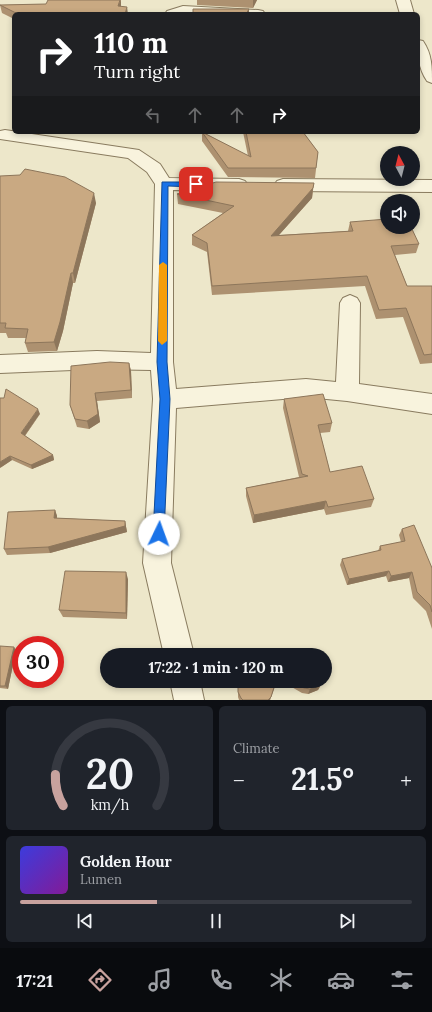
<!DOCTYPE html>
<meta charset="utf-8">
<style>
body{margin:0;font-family:Lora,serif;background:#20242c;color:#f1f3f6;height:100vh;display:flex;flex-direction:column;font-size:15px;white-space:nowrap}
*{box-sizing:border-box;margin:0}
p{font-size:13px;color:#9ea1a6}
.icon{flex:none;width:22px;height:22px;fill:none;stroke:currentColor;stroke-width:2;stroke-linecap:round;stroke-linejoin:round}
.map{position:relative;height:700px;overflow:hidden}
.sheet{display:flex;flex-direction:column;gap:6px;padding:6px;background:#0d0f14;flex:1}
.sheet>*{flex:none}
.hud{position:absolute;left:12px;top:12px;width:408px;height:122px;border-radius:6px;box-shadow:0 2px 6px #0003;background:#202124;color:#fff;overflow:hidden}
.needle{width:26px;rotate:353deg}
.buttons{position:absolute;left:380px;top:146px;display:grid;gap:8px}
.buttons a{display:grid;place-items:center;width:40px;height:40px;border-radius:50%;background:#171b24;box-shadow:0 2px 6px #0003;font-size:20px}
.speed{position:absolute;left:12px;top:636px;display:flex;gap:8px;font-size:20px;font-weight:700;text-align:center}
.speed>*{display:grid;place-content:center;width:52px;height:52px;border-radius:50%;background:#171b24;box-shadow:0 2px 6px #0003;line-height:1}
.speed .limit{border:6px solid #d22;background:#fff;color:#111}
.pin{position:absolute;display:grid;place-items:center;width:34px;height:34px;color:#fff;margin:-17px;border-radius:8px;box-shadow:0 2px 6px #0006}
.me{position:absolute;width:44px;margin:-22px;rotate:3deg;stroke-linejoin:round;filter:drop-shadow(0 0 3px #0008)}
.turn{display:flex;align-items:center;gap:14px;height:84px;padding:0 16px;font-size:18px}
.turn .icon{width:52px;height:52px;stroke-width:2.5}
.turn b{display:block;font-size:28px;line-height:34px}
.lanes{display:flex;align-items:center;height:38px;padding:0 16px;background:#0003;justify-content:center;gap:20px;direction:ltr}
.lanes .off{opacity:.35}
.big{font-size:30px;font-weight:700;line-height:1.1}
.sheet .widget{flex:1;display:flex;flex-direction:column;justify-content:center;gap:6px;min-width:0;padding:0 14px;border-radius:6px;background:#20242c}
.sheet .dial{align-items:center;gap:0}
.dial svg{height:104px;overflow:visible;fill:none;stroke:#363941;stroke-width:7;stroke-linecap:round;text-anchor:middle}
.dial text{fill:#f1f3f6;stroke:none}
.song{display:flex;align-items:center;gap:12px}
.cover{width:48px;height:48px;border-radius:6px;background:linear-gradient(135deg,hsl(240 70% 55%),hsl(290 70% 35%))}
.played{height:4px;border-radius:2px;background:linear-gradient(90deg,#c8a29e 35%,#363941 35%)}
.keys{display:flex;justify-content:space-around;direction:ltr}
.heat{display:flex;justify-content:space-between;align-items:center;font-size:22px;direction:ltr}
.sheet .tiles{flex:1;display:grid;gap:6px;grid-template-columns:1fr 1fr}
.widget:last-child{grid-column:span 2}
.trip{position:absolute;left:100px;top:648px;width:232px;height:40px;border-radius:20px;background:#171b24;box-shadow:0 2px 6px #0003;font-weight:700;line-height:40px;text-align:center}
.dock{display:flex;height:64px;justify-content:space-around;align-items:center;background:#090b0e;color:#9ea1a6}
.dock .icon{width:28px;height:28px}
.dock .active{color:#c8a29e}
.dock b{font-size:18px;color:#f1f3f6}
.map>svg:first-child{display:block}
</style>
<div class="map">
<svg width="432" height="700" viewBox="0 0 432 700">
<rect width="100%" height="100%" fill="#ede7ca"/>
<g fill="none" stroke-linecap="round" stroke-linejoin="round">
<g stroke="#897b5f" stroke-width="2">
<g id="minor">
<polygon points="396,0 410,0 414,14 400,14"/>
<polygon points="183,6 258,10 263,11 265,14 165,14 167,11"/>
<path d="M418 40 423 41C432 54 432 67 432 83L427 81C418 68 418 55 418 40Z"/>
<polygon points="5,130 139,150 160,164 169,178 239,179 245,181 248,185 245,189 239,191 173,190 173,362 176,389 306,379 336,382 340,303 343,298 350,295 357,298 360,303 359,384 432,394 432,414 347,401 306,397 176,408 171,563 194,655 164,655 143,563 153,399 151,370 97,369 0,373 0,355 97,351 151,353 155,184 147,172 128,158 0,139 0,131"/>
<polygon points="283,179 432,180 432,192 283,191 277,189 274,185 277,181"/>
<polygon points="170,681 200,681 204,700 174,700"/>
</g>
</g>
<use href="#minor" fill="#f8f3dd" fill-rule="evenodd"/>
</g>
<g fill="#ad9170">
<polygon points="121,0 121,7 128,14 14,14 14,19 2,13 0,5 46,4"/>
<polygon points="197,0 257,0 253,8 197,5"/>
<polygon points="202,132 248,156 243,132 303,132 318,152 315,178 228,177 202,141"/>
<polygon points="0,176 96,203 75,283 73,283 63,331 57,351 28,352 25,343 26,338 8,338 6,333 0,333"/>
<polygon points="314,183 312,198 279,235 348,231 350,222 419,244 416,253 395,255 407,286 432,286 432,363 420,364 403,317 376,319 365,286 212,295 207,252 192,245 192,235 223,213 178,204 177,194"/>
<polygon points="129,363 131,371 132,398 97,401 100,422 89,429 77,427 70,405"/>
<polygon points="284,399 332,423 330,432 320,433 330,472 374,499 371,507 326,515 324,509 253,523 246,496 246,488 299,477 283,408"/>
<polygon points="40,414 25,436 53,455 54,460 32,469 12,460 0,468"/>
<polygon points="55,510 57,516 57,518 125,521 127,532 50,553 7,555 4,549"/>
<polygon points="402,529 432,568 432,629 426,611 413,598 409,578 388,582 386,576 347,585 340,565 342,559 378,551 380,546 401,542 399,535"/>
<polygon points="128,579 127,619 63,617 59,610"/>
<polygon points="0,646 16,650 8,689 0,688"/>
<polygon points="238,681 277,681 270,700 239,700 238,697"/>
<polygon points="283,681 323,681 318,690 308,694 302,693 283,682"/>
</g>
<g fill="#8d765b">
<polygon points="121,0 121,7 118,6"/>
<polygon points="253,0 257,0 253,8"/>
<polygon points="127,7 128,14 125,14"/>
<polygon points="249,9 249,14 246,14"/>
<polygon points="313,188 312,198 270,245 271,236"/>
<polygon points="94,193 96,203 75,283 73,273"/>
<polygon points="71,273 73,283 63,331 57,351 54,342"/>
<polygon points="129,363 131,371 132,398 131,390"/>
<polygon points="95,393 97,401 100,422 89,429 87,421"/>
<polygon points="38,409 40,414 23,438 21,433"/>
<polygon points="53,455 54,460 32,469 31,465"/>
<polygon points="10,456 12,460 0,468 0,462"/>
<polygon points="326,501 324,509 253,523 254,515"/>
<polygon points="55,510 57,516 56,525 54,518"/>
<polygon points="125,521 127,532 50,553 48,547"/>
<polygon points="389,571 386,576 347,585 349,579"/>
<polygon points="126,572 128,579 127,619 126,613"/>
<polygon points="412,572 409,578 388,582 391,576"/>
<polygon points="14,647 16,650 8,689 5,686"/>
<polygon points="276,681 270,700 268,700"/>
<polygon points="322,681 323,681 318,690 308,694 310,689"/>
</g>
<g fill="#c9a982" stroke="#8d765b">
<polygon points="48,0 120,0 118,6 127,7 125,14 18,14 0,5 46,4"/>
<polygon points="193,9 249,9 246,14 193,14"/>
<polygon points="202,132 251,157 246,132 303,132 318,152 316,168 228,168"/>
<polygon points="25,169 65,177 94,193 73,273 71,273 60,322 54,342 25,343 28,329 5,328 6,323 0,323 0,176 20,175"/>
<polygon points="216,182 314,183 313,188 271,236 353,231 350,222 387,219 387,227 411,227 419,244 391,246 407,286 432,286 432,354 424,355 406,308 379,310 367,276 212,286 207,243 192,235 234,206 177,194"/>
<polygon points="110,362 129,363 131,390 95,393 98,414 87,421 75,419 70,405 71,366"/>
<polygon points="6,389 38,409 21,433 53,455 31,465 10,456 0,462 0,398 4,398"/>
<polygon points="323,394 332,423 318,425 330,472 362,466 374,499 328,507 326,501 254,515 246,488 308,476 302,474 284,399"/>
<polygon points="55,510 54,518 125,521 125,526 48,547 4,549 8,512"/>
<polygon points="414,525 432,568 432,612 430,605 417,592 412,572 391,576 389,571 349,579 342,559 381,550 380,546 405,541 402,529"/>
<polygon points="65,571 126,572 126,613 59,610"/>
<polygon points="0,646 14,647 5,686 0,686"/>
<polygon points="304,652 316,654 317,655 300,655"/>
<polygon points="238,681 276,681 271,697 268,700 243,700 241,698 238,692"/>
<polygon points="291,681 322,681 320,685 310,689 304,688"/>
</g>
<polygon fill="#1a73e8" stroke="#114b97" points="162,182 196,182 199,184 196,187 168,186 167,362 170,399 164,534 163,537 159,539 155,537 153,534 160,399 157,362"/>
<polygon fill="#f59e0b" points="163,262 167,265 167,341 162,345 158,341 159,265"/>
</svg>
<div class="buttons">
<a><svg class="needle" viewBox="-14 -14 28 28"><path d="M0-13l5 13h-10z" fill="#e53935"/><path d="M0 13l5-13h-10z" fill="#9ea1a6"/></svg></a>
<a><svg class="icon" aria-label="sound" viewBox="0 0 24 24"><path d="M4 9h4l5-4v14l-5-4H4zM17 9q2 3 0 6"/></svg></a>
</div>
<div class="speed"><div class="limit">30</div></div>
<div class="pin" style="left:196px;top:184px;background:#d93025"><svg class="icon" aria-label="arrive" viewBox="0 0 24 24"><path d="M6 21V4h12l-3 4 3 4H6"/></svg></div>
<svg class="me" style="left:159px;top:534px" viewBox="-20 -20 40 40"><circle r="19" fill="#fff"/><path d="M0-13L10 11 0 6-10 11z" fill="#1a73e8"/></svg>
<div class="trip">17:22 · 1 min · 120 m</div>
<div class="hud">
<div class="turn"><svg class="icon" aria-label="right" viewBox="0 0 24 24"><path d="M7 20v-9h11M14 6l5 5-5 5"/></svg><div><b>110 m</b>Turn right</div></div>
<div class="lanes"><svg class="icon off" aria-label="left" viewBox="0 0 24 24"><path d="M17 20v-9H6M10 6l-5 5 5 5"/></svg><svg class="icon off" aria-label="ahead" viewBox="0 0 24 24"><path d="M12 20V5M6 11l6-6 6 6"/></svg><svg class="icon off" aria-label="ahead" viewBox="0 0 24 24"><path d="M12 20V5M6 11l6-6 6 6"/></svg><svg class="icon" aria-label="right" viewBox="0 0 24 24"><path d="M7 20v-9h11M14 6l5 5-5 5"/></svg></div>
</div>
</div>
<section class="sheet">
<div class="tiles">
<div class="widget dial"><svg viewBox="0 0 100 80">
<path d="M14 69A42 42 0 1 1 86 69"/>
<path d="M14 69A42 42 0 0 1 8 45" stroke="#c8a29e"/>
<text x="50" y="56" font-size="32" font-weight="700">20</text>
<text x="50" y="72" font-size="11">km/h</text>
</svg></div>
<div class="widget"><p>Climate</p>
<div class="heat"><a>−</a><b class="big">21.5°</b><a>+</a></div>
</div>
<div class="widget">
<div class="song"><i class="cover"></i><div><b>Golden Hour</b><p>Lumen</p></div></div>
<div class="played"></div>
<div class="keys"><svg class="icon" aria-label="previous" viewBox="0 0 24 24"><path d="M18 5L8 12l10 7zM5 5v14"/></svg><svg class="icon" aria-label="pause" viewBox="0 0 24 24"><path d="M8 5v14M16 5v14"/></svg><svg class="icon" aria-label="next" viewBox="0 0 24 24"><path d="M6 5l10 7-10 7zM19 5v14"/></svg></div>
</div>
</div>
</section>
<nav class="dock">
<b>17:21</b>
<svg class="icon active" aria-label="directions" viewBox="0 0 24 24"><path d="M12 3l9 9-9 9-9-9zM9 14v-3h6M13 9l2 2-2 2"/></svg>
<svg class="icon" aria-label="music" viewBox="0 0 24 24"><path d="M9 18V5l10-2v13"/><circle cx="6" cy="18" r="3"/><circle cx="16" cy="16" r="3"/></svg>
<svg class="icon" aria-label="phone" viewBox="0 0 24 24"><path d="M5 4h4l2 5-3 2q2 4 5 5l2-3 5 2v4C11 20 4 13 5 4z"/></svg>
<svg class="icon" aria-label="climate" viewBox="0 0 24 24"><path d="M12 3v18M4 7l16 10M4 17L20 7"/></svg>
<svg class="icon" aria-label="car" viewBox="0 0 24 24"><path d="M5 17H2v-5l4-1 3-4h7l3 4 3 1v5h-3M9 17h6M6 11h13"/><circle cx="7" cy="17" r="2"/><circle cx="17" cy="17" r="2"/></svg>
<svg class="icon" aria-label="filters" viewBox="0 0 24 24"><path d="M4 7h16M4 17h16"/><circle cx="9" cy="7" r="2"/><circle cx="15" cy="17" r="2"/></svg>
</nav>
